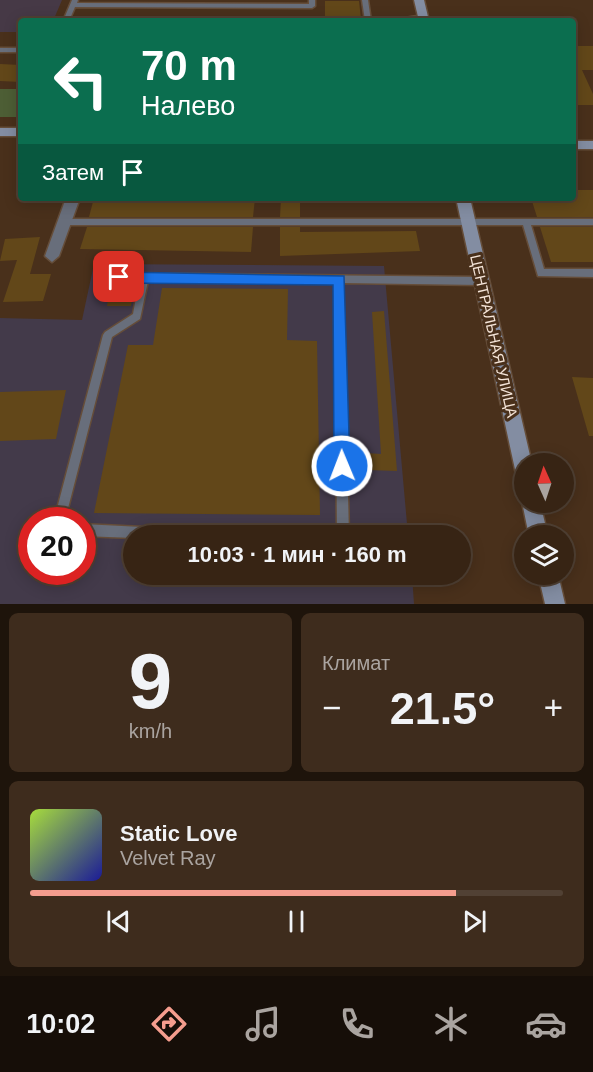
<!DOCTYPE html>
<html lang="ru">
<meta charset="utf-8">
<style>
body{margin:0;font-family:Helvetica,sans-serif;background:#3e2c1d;color:#f1f3f6;height:100vh;display:flex;flex-direction:column;font-size:22px;white-space:nowrap}
*{box-sizing:border-box;margin:0}
p{font-size:20px;color:#aaa4a0}
.icon{flex:none;width:33px;height:33px;fill:none;stroke:currentColor;stroke-width:2;stroke-linecap:round;stroke-linejoin:round}
.map{position:relative;height:604px;overflow:hidden}
.sheet{display:flex;flex-direction:column;gap:9px;padding:9px;background:#1e140b;flex:1}
.sheet>*{flex:none}
.banner{position:absolute;left:18px;top:18px;width:558px;height:183px;border-radius:6px;box-shadow:0 3px 15px #0003,0 0 0 2px #514134;background:#0b6e4f;color:#fff;overflow:hidden}
.needle{width:39px;rotate:357deg}
.tools{position:absolute;left:514px;top:453px;display:grid;gap:12px}
.tools a{display:grid;place-items:center;width:60px;height:60px;border-radius:50%;background:#372414;box-shadow:0 3px 15px #0003,0 0 0 2px #514134;font-size:30px}
.speed{position:absolute;left:18px;top:507px;display:flex;gap:12px;font-size:30px;font-weight:700;text-align:center}
.speed>*{display:grid;place-content:center;width:78px;height:78px;border-radius:50%;background:#372414;box-shadow:0 3px 15px #0003,0 0 0 2px #514134;line-height:1}
.speed .limit{border:9px solid #d22;background:#fff;color:#111}
.pin{position:absolute;display:grid;place-items:center;width:51px;height:51px;color:#fff;margin:-26px;border-radius:12px;box-shadow:0 3px 9px #0006}
.me{position:absolute;width:66px;margin:-33px;rotate:359deg;stroke-linejoin:round;filter:drop-shadow(0 0 4px #0008)}
.turn{display:flex;align-items:center;gap:21px;height:126px;padding:0 24px;font-size:27px}
.turn .icon{width:78px;height:78px;stroke-width:2.5}
.turn b{display:block;font-size:42px;line-height:51px}
.then{display:flex;align-items:center;height:57px;padding:0 24px;background:#0003;gap:12px;font-size:22px}
.big{font-size:45px;font-weight:800;line-height:1.1}
.sheet .card{flex:1;display:flex;flex-direction:column;justify-content:center;gap:9px;min-width:0;padding:0 21px;border-radius:9px;background:#3e2c1d}
.sheet .dial{align-items:center;gap:0}
.dial b{font-size:78px;line-height:1}
.song{display:flex;align-items:center;gap:18px}
.cover{width:72px;height:72px;border-radius:9px;background:linear-gradient(135deg,hsl(80 70% 55%),hsl(240 70% 35%))}
.played{height:6px;border-radius:3px;background:linear-gradient(90deg,#f59d8e 80%,#514134 80%)}
.keys{display:flex;justify-content:space-around;direction:ltr}
.heat{display:flex;justify-content:space-between;align-items:center;font-size:33px;direction:ltr}
.sheet .tiles{flex:1;display:grid;gap:9px;grid-template-columns:1fr 1fr}
.card:last-child{grid-column:span 2}
.trip{position:absolute;left:123px;top:525px;width:348px;height:60px;border-radius:30px;background:#372414;box-shadow:0 3px 15px #0003,0 0 0 2px #514134;font-weight:800;line-height:60px;text-align:center}
.menu{display:flex;height:96px;justify-content:space-around;align-items:center;background:#160e08;color:#aaa4a0}
.menu .icon{width:42px;height:42px}
.menu .active{color:#f59d8e}
.menu b{font-size:27px;color:#f1f3f6}
.map>svg:first-child{display:block}
</style>
<div class="map">
<svg width="593" height="604" viewBox="0 0 593 604">
<rect width="100%" height="100%" fill="#49301b"/>
<path fill="#433a4a" fill-rule="evenodd" d="M94 264 384 266 408 535 134 536V574L412 575 414 604H0V318L82 320ZM32 520H82V572H32Z"/>
<polygon fill="#463946" points="0,0 62,0 53,21 21,21 21,32 0,32"/>
<rect fill="#4d5e35" x="0" y="89" width="21" height="28"/>
<g fill="#624719">
<polygon points="325,1 359,1 361,19 325,18"/>
<polygon points="573,46 593,46 593,70 582,70 593,94 593,105 573,105"/>
<polygon points="0,64 21,65 21,82 0,81"/>
<polygon points="573,190 593,190 593,217 537,217 531,198 573,198"/>
<polygon points="94,198 255,198 253,217 89,217"/>
<polygon points="281,198 300,198 300,217 280,217"/>
<polygon points="87,227 253,227 251,252 80,249"/>
<polygon points="280,227 300,227 300,232 416,231 420,251 280,256"/>
<polygon points="540,227 593,227 593,262 551,262"/>
<polygon points="40,237 30,274 51,274 43,301 3,302 17,260 0,261 5,239"/>
<polygon points="110,288 134,288 131,306 107,306"/>
<polygon points="162,288 288,289 287,340 317,341 320,515 94,513 128,345 153,345"/>
<polygon points="384,311 397,471 367,470 366,453 381,454 372,312"/>
<polygon points="572,377 593,378 593,436 589,436"/>
<polygon points="66,390 56,439 0,441 0,392"/>
</g>
<g fill="none" stroke-linecap="round" stroke-linejoin="round">
<g stroke="#654d39" stroke-width="3">
<g id="lane">
<polygon points="72,0 78,0 77,3 309,4 309,0 315,0 315,6 312,8 75,7 69,21 63,21"/>
<polygon points="362,0 368,0 371,21 365,21"/>
<polygon points="423,15 426,17 425,18 410,21 396,21 399,19"/>
<rect x="0" y="48" width="21" height="4"/>
<polygon points="64,219 593,219 593,225 531,225 544,269 593,269 593,277 538,276 523,225 64,225 60,222"/>
<polygon points="119,273 481,277 484,278 485,281 484,284 481,285 343,283 349,536 337,536 335,283 148,281 140,319 112,337 65,520 54,520 103,335 105,332 133,314 139,281 116,280 115,277 116,274"/>
<polygon points="82,524 202,530 206,532 208,536 134,536 134,538 82,536"/>
</g>
</g>
<g stroke="#654d39" stroke-width="3">
<polygon id="street" points="66,198 80,198 59,256 52,262 45,256"/>
</g>
<g stroke="#654d39" stroke-width="3">
<g id="secondary">
<polygon points="414,0 424,0 429,21 419,21"/>
<rect x="0" y="128" width="21" height="8"/>
<rect x="573" y="141" width="20" height="8"/>
<polygon points="456,198 470,198 532,464 525,464 525,483 519,480 516,474"/>
<polygon points="525,495 525,502 540,502 548,536 529,536 522,502"/>
<polygon points="538,574 558,574 565,604 545,604"/>
</g>
</g>
<use href="#lane" fill="#686e7b" fill-rule="evenodd"/>
<use href="#street" fill="#686e7b" fill-rule="evenodd"/>
<use href="#secondary" fill="#838da2" fill-rule="evenodd"/>
</g>
<polygon fill="#1a73e8" stroke="#114b97" stroke-width="1.5" points="119,272 344,276 350,466 348,472 342,474 336,472 334,466 333,285 119,283 112,277"/>
<g text-anchor="middle" dominant-baseline="central" stroke-width="6" stroke-linejoin="round" paint-order="stroke">
<g font-size="15" fill="#f5e5d9" stroke="#49301b">
<text transform="translate(494 336) rotate(77)">ЦЕНТРАЛЬНАЯ УЛИЦА</text>
</g>
</g>
</svg>
<div class="tools">
<a><svg class="needle" viewBox="-14 -14 28 28"><path d="M0-13l5 13h-10z" fill="#e53935"/><path d="M0 13l5-13h-10z" fill="#aaa4a0"/></svg></a>
<a><svg class="icon" aria-label="layers" viewBox="0 0 24 24"><path d="M12 4l9 5-9 5-9-5zM3 14l9 5 9-5"/></svg></a>
</div>
<div class="speed"><div class="limit">20</div></div>
<div class="pin" style="left:119px;top:277px;background:#d93025"><svg class="icon" aria-label="arrive" viewBox="0 0 24 24"><path d="M6 21V4h12l-3 4 3 4H6"/></svg></div>
<svg class="me" style="left:342px;top:466px" viewBox="-20 -20 40 40"><circle r="17" fill="#1a73e8" stroke="#fff" stroke-width="3"/><path d="M0-11L8 9 0 5-8 9z" fill="#fff"/></svg>
<div class="trip">10:03 · 1 мин · 160 m</div>
<div class="banner">
<div class="turn"><svg class="icon" aria-label="left" viewBox="0 0 24 24"><path d="M17 20v-9H6M10 6l-5 5 5 5"/></svg><div><b>70 m</b>Налево</div></div>
<div class="then">Затем<svg class="icon" aria-label="arrive" viewBox="0 0 24 24"><path d="M6 21V4h12l-3 4 3 4H6"/></svg></div>
</div>
</div>
<section class="sheet">
<div class="tiles">
<div class="card dial"><b>9</b><p>km/h</p></div>
<div class="card"><p>Климат</p>
<div class="heat"><a>−</a><b class="big">21.5°</b><a>+</a></div>
</div>
<div class="card">
<div class="song"><i class="cover"></i><div><b>Static Love</b><p>Velvet Ray</p></div></div>
<div class="played"></div>
<div class="keys"><svg class="icon" aria-label="previous" viewBox="0 0 24 24"><path d="M18 5L8 12l10 7zM5 5v14"/></svg><svg class="icon" aria-label="pause" viewBox="0 0 24 24"><path d="M8 5v14M16 5v14"/></svg><svg class="icon" aria-label="next" viewBox="0 0 24 24"><path d="M6 5l10 7-10 7zM19 5v14"/></svg></div>
</div>
</div>
</section>
<nav class="menu">
<b>10:02</b>
<svg class="icon active" aria-label="directions" viewBox="0 0 24 24"><path d="M12 3l9 9-9 9-9-9zM9 14v-3h6M13 9l2 2-2 2"/></svg>
<svg class="icon" aria-label="music" viewBox="0 0 24 24"><path d="M9 18V5l10-2v13"/><circle cx="6" cy="18" r="3"/><circle cx="16" cy="16" r="3"/></svg>
<svg class="icon" aria-label="phone" viewBox="0 0 24 24"><path d="M5 4h4l2 5-3 2q2 4 5 5l2-3 5 2v4C11 20 4 13 5 4z"/></svg>
<svg class="icon" aria-label="climate" viewBox="0 0 24 24"><path d="M12 3v18M4 7l16 10M4 17L20 7"/></svg>
<svg class="icon" aria-label="car" viewBox="0 0 24 24"><path d="M5 17H2v-5l4-1 3-4h7l3 4 3 1v5h-3M9 17h6M6 11h13"/><circle cx="7" cy="17" r="2"/><circle cx="17" cy="17" r="2"/></svg>
</nav>
